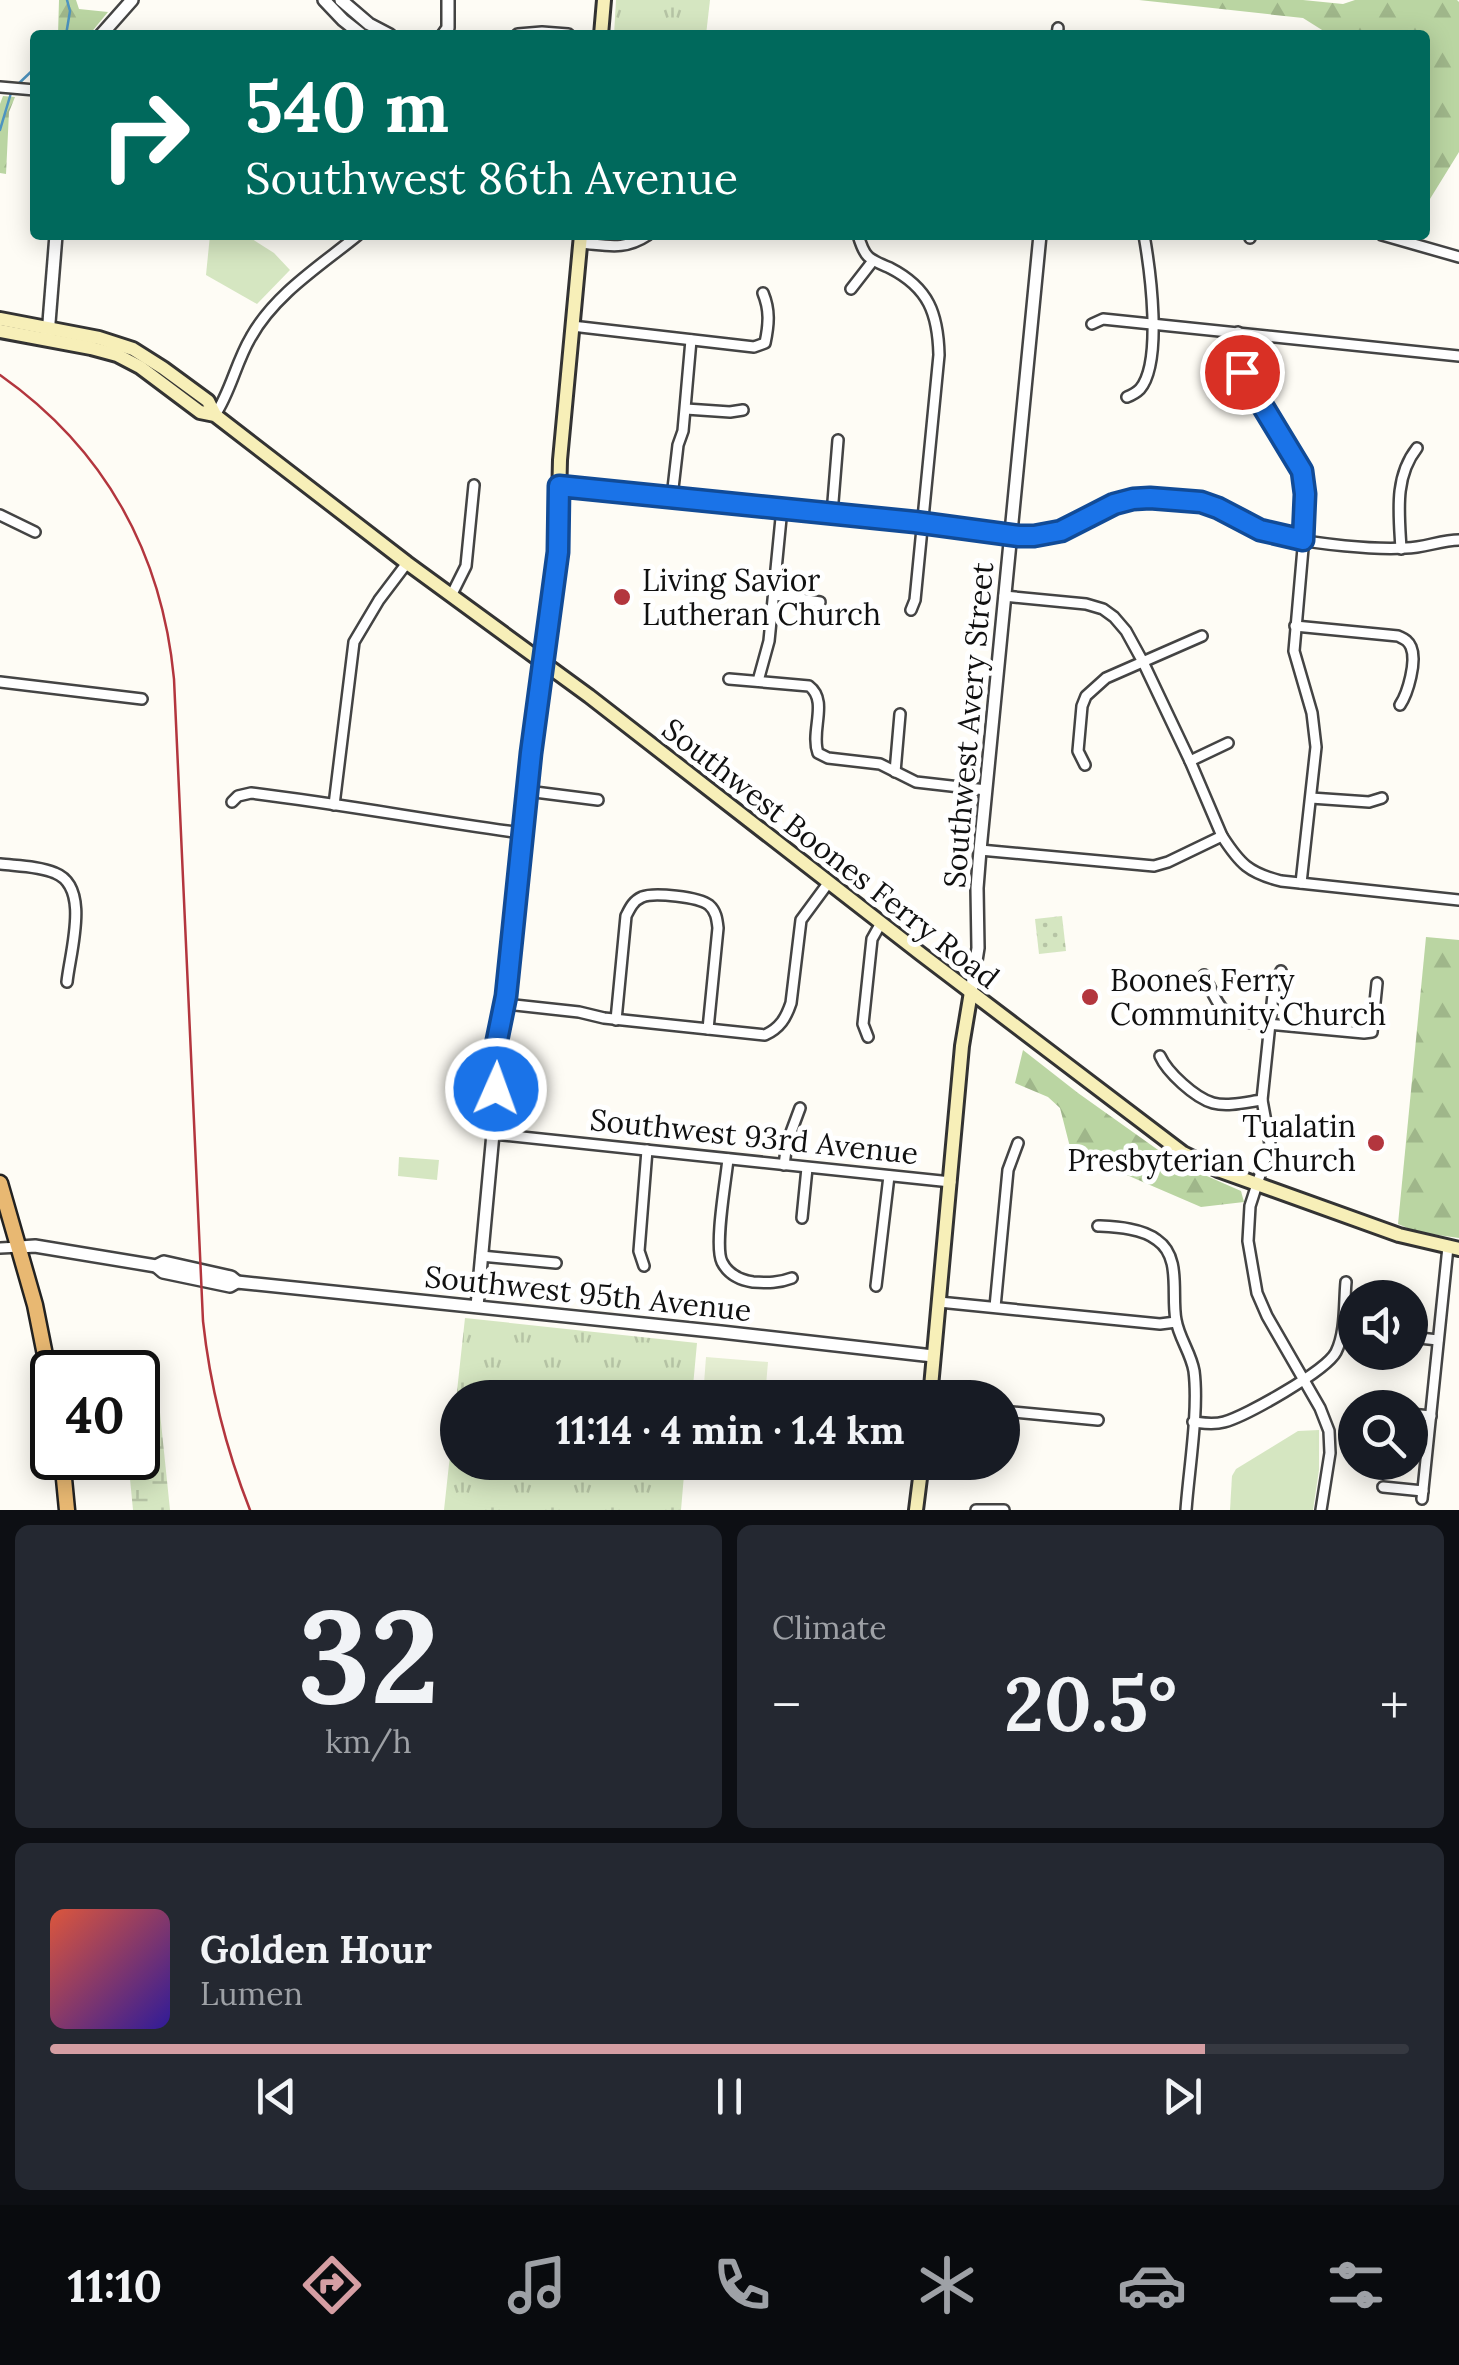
<!DOCTYPE html>
<meta charset="utf-8">
<style>
body{margin:0;font-family:Lora,serif;background:#242831;color:#f1f3f6;height:100vh;display:flex;flex-direction:column;font-size:38px;white-space:nowrap}
*{box-sizing:border-box;margin:0}
p{font-size:32px;color:#9ea1a6}
.icon{flex:none;width:55px;height:55px;fill:none;stroke:currentColor;stroke-width:2;stroke-linecap:round;stroke-linejoin:round}
.map{position:relative;height:1510px;overflow:hidden}
.panel{display:flex;flex-direction:column;gap:15px;padding:15px;background:#0d0f14;flex:1}
.panel>*{flex:none}
.top-card{position:absolute;left:30px;top:30px;width:1400px;height:210px;border-radius:10px;box-shadow:0 5px 25px #0003;background:#00695c;color:#fff;overflow:hidden}
.tools{position:absolute;left:1338px;top:1280px;display:grid;gap:20px}
.tools a{display:grid;place-items:center;width:90px;height:90px;border-radius:50%;background:#171b24;box-shadow:0 5px 25px #0003;font-size:50px}
.speed{position:absolute;left:30px;top:1350px;display:flex;gap:20px;font-size:50px;font-weight:700;text-align:center}
.speed>*{display:grid;place-content:center;width:130px;height:130px;border-radius:50%;background:#171b24;box-shadow:0 5px 25px #0003;line-height:1}
.speed .limit{border:5px solid #111;border-radius:15px;background:#fff;color:#111}
.pin{position:absolute;display:grid;place-items:center;width:85px;height:85px;color:#fff;margin:-42px;border:5px solid #fff;border-radius:50%;box-shadow:0 2px 10px #0007}
.me{position:absolute;width:110px;margin:-55px;rotate:2deg;stroke-linejoin:round;filter:drop-shadow(0 0 8px #0008)}
.turn{display:flex;align-items:center;gap:35px;height:210px;padding:0 50px;font-size:45px}
.turn .icon{width:130px;height:130px;stroke-width:2.5}
.turn b{display:block;font-size:70px;line-height:85px}
.big{font-size:75px;font-weight:800;line-height:1.1}
.panel .card{flex:1;display:flex;flex-direction:column;justify-content:center;gap:15px;min-width:0;padding:0 35px;border-radius:15px;background:#242831}
.panel .dial{align-items:center;gap:0}
.dial b{font-size:130px;line-height:1}
.song{display:flex;align-items:center;gap:30px}
.cover{width:120px;height:120px;border-radius:15px;background:linear-gradient(135deg,hsl(10 70% 55%),hsl(250 70% 35%))}
.played{height:10px;border-radius:5px;background:linear-gradient(90deg,#d59ea3 85%,#363941 85%)}
.keys{display:flex;justify-content:space-around;direction:ltr}
.heat{display:flex;justify-content:space-between;align-items:center;font-size:55px;direction:ltr}
.panel .tiles{flex:1;display:grid;gap:15px;grid-template-columns:1fr 1fr}
.card:last-child{grid-column:span 2}
.trip{position:absolute;left:440px;top:1380px;width:580px;height:100px;border-radius:50px;background:#171b24;box-shadow:0 5px 25px #0003;font-weight:800;line-height:100px;text-align:center}
.tabs{display:flex;height:160px;justify-content:space-around;align-items:center;background:#090b0e;color:#9ea1a6}
.tabs .icon{width:70px;height:70px}
.tabs .active{color:#d59ea3}
.tabs b{font-size:45px;color:#f1f3f6}
.map>svg:first-child{display:block}
</style>
<div class="map">
<svg width="1459" height="1510" viewBox="0 0 1459 1510">
<defs>
<pattern id="grass-tufts" width="24" height="20" patternUnits="userSpaceOnUse" patternTransform="scale(2.5)"><rect width="24" height="20" fill="#d5e6c1"/><path d="M3 7l-1-3M5 7V3M7 7l1-3M15 17l-1-3M17 17v-4M19 17l1-3" fill="none" stroke="#b6c4a5"/></pattern>
<pattern id="forest-firs" width="22" height="20" patternUnits="userSpaceOnUse" patternTransform="scale(2.5)"><rect width="22" height="20" fill="#bad5a2"/><path d="M5 1l3.5 6h-7zM16 11l3.5 6h-7z" fill="#9fb68a"/></pattern>
<pattern id="wetland-marsh" width="20" height="14" patternUnits="userSpaceOnUse" patternTransform="scale(2.5)"><rect width="20" height="14" fill="#d5e6c1"/><path d="M1 5h8M5 5V1M11 12h8M15 12V8" fill="none" stroke="#b6c4a5"/></pattern>
<pattern id="garden-dots" width="8" height="8" patternUnits="userSpaceOnUse" patternTransform="scale(2.5)"><rect width="8" height="8" fill="#d5e6c1"/><path d="M2 2h.1M6 6h.1" fill="none" stroke="#b6c4a5" stroke-width="1.8" stroke-linecap="round"/></pattern>
</defs>
<rect width="100%" height="100%" fill="#fefcf5"/>
<g fill="url(#grass-tufts)">
<polygon points="616,0 710,0 706,35 614,35"/>
<polygon points="465,1318 697,1343 692,1397 458,1398 458,1462 685,1463 681,1510 444,1510"/>
</g>
<g fill="url(#forest-firs)">
<polygon points="59,0 76,0 79,9 108,12 89,35 58,35"/>
<polygon points="1139,0 1303,0 1343,4 1355,0 1457,0 1459,2 1459,152 1425,207 1425,35 1330,35 1303,18"/>
<polygon points="3,96 15,97 9,112 6,174 0,173 0,104"/>
<polygon points="1426,937 1459,940 1459,1238 1417,1232 1398,1224"/>
<polygon points="1023,1050 1078,1093 1175,1162 1241,1191 1244,1202 1201,1207 1071,1151 1060,1108 1048,1097 1015,1083"/>
</g>
<polygon fill="url(#wetland-marsh)" points="122,1366 149,1369 156,1374 170,1510 133,1510 128,1458 138,1458 138,1372 116,1372"/>
<g fill="#d5e6c1">
<polygon points="210,235 246,235 274,253 290,270 257,304 206,275"/>
<polygon points="399,1157 439,1160 437,1180 398,1176"/>
<polygon points="1319,1430 1319,1470 1313,1510 1230,1510 1232,1476 1236,1469 1298,1431"/>
</g>
<polygon fill="url(#garden-dots)" points="1062,916 1066,951 1039,954 1035,919"/>
<polygon fill="#e5eed2" points="706,1357 768,1362 765,1397 703,1397"/>
<g fill="none" stroke-linecap="round" stroke-linejoin="round">
<g stroke="#4d94c0" stroke-width="2.5">
<polyline points="66,35 70,11 67,0"/>
<polyline points="15,87 35,68"/>
<polyline points="0,130 11,93"/>
</g>
<g stroke="#444" stroke-width="14">
<g id="minor">
<polyline points="1057,35 1058,28"/>
<polyline points="0,87 35,90"/>
<path d="M858 235C865 259 869 259 890 268 929 288 938 314 939 355L915 600 911 610"/>
<polyline points="1382,235 1459,257"/>
<polyline points="1250,238 1250,235"/>
<path d="M580 243C607 245 624 251 648 235"/>
<polyline points="851,289 872,262"/>
<polyline points="1092,324 1103,319 1459,356"/>
<path d="M572 326 754 347 765 343C769 324 770 310 763 293"/>
<polyline points="1238,332 1237,354 1242,372 1302,471 1306,514 1294,651 1312,713 1316,747 1301,883"/>
<path d="M1127 397C1132 395 1136 393 1140 389 1163 362 1150 269 1144 235"/>
<polyline points="686,409 730,412 743,410"/>
<path d="M215 415C231 391 236 362 251 337 275 294 320 266 358 235"/>
<path d="M559 486 923 523C967 529 1016 544 1060 531 1095 521 1110 496 1153 498 1173 499 1195 500 1213 507 1238 516 1257 531 1284 537 1319 544 1370 550 1406 548 1424 548 1441 540 1459 540"/>
<polyline points="672,497 678,445 683,431 691,340"/>
<polyline points="832,514 838,440"/>
<polyline points="0,515 35,532"/>
<path d="M1401 549C1399 513 1394 477 1417 448"/>
<polyline points="775,595 820,602"/>
<polyline points="451,596 466,566 474,485"/>
<polyline points="1004,596 1086,604 1103,609 1114,617 1126,631 1143,662 1190,761 1222,836"/>
<path d="M1295 626 1398 636C1404 639 1408 640 1411 647 1417 661 1408 693 1400 705"/>
<path d="M729 679 809 686C829 701 810 731 818 753L828 758 880 764 916 782 986 790"/>
<polyline points="758,681 769,641 782,508"/>
<polyline points="0,682 142,699"/>
<polyline points="1190,761 1228,743"/>
<polyline points="1085,765 1078,751 1082,706 1086,696 1106,678 1202,636"/>
<polyline points="895,772 900,714"/>
<polyline points="527,791 598,800"/>
<polyline points="1311,798 1369,802 1382,798"/>
<path d="M232 802 238 796 251 793C342 804 432 821 522 833"/>
<polyline points="334,805 354,642 379,600 407,563"/>
<path d="M980 850 1154 866 1168 862 1222 836C1240 864 1249 873 1281 881L1459 900"/>
<path d="M0 864C17 866 39 866 55 873 91 887 70 952 67 982"/>
<polyline points="1281,971 1274,985 1262,1100 1270,1144 1250,1206 1248,1241 1257,1293 1267,1316 1320,1408 1329,1431 1330,1453 1321,1510"/>
<path d="M1204 975C1216 999 1218 1013 1245 1022L1364 1033 1372 1032 1377 983"/>
<path d="M505 1004 579 1012 604 1018 765 1035C780 1028 786 1018 791 1003L801 920 829 882"/>
<path d="M616 1020 626 916C630 908 633 901 642 897 654 892 699 897 709 905 716 911 717 919 718 928L708 1029"/>
<polyline points="868,1037 863,1024 872,939 881,923"/>
<path d="M1160 1056C1167 1072 1195 1098 1213 1103 1228 1107 1247 1102 1262 1100"/>
<polyline points="493,1134 951,1182"/>
<path d="M728 1159C726 1180 714 1246 722 1262 728 1274 740 1280 753 1282 768 1283 779 1283 792 1278"/>
<polyline points="784,1165 787,1143 800,1108"/>
<polyline points="802,1218 807,1168"/>
<path d="M1098 1226C1116 1227 1142 1228 1157 1240 1182 1257 1171 1295 1176 1320 1179 1338 1191 1353 1194 1371 1199 1410 1189 1469 1186 1510"/>
<polyline points="0,1248 20,1247"/>
<polyline points="481,1256 556,1263"/>
<polyline points="644,1266 639,1251 647,1150"/>
<polyline points="876,1286 889,1176"/>
<polyline points="939,1302 1160,1324 1176,1322"/>
<polyline points="995,1307 1008,1170 1018,1143"/>
<polyline points="1410,1337 1438,1340"/>
<polyline points="1002,1411 1098,1420"/>
<polyline points="1410,1414 1431,1416"/>
<path d="M1193 1422C1203 1423 1213 1425 1224 1422 1246 1416 1326 1371 1336 1352 1346 1332 1344 1303 1346 1282"/>
<polyline points="1383,1487 1423,1491"/>
<polyline points="1422,1499 1448,1247"/>
<polyline points="976,1510 1004,1510"/>
</g>
</g>
<g stroke="#444" stroke-width="16">
<g id="tertiary">
<polyline points="324,0 343,20 362,35"/>
<polyline points="341,0 369,24 390,35"/>
<polyline points="101,35 132,0"/>
<polyline points="443,35 448,28 448,0"/>
<polyline points="518,35 542,33 568,35"/>
<polyline points="48,335 56,235"/>
<polyline points="971,992 978,948 977,888 980,850 1040,235"/>
<polyline points="20,1247 35,1246 156,1266 164,1262 231,1277 237,1282"/>
<polyline points="156,1266 163,1272 230,1286 237,1282 721,1332 933,1356"/>
<polyline points="477,1306 495,1112 496,1045 506,996 531,753 544,663"/>
</g>
</g>
<g stroke="#333" stroke-width="18">
<g id="secondary">
<polyline points="601,35 604,0"/>
<polyline points="0,319 99,338 133,349 163,368 208,401 215,415"/>
<polyline points="0,331 91,348 117,355 140,367 200,412 215,415 407,563 589,696 921,954 1183,1153 1218,1170 1399,1235 1459,1249"/>
<polyline points="544,663 558,541 560,460 581,235"/>
<polyline points="930,1398 962,1046 971,992"/>
<polyline points="916,1510 922,1462"/>
</g>
</g>
<g stroke="#222" stroke-width="19">
<g id="trunk">
<polyline points="0,1183 35,1305 52,1390"/>
<polyline points="62,1458 67,1510"/>
</g>
</g>
<use href="#minor" stroke="#fff" stroke-width="9"/>
<use href="#tertiary" stroke="#fff" stroke-width="11"/>
<use href="#secondary" stroke="#f7efb8" stroke-width="12"/>
<use href="#trunk" stroke="#e8b872" stroke-width="14"/>
<path stroke="#b3363e" stroke-width="2.5" d="M0 375C105 449 162 553 174 679L203 1321C210 1386 226 1449 250 1510"/>
</g>
<g fill="none" stroke-linecap="round" stroke-linejoin="round">
<g stroke="#114b97" stroke-width="25">
<polyline id="route" points="496,1089 496,1045 506,996 531,753 558,552 559,486 915,522 1019,536 1034,536 1061,531 1114,504 1133,499 1150,498 1201,502 1218,508 1260,530 1303,540 1305,494 1302,471 1242,372"/>
</g>
<use href="#route" stroke="#1a73e8" stroke-width="18"/>
</g>
<g fill="#b3363e" stroke="#fff" stroke-width="4">
<circle cx="622" cy="597" r="10"/>
<circle cx="1090" cy="997" r="10"/>
<circle cx="1376" cy="1143" r="10"/>
</g>
<g text-anchor="middle" dominant-baseline="central" stroke-width="10" stroke-linejoin="round" paint-order="stroke">
<g font-size="30" fill="#111" stroke="#fff" text-anchor="start">
<text x="642" y="580">Living Savior<tspan x="642" dy="34">Lutheran Church</tspan></text>
<text x="1110" y="980">Boones Ferry<tspan x="1110" dy="34">Community Church</tspan></text>
<text x="1356" y="1126" text-anchor="end">Tualatin<tspan x="1356" dy="34">Presbyterian Church</tspan></text>
</g>
<g font-size="30" fill="#111" stroke="#fff">
<text transform="translate(968 725) rotate(-85)">Southwest Avery Street</text>
<text transform="translate(831 853) rotate(38)">Southwest Boones Ferry Road</text>
<text transform="translate(754 1136) rotate(6)">Southwest 93rd Avenue</text>
<text transform="translate(588 1293) rotate(6)">Southwest 95th Avenue</text>
</g>
</g>
</svg>
<div class="tools">
<a><svg class="icon" aria-label="sound" viewBox="0 0 24 24"><path d="M4 9h4l5-4v14l-5-4H4zM17 9q2 3 0 6"/></svg></a>
<a><svg class="icon" aria-label="search" viewBox="0 0 24 24"><circle cx="10" cy="10" r="6"/><path d="M15 15l6 6"/></svg></a>
</div>
<div class="speed"><div class="limit">40</div></div>
<div class="pin" style="left:1242px;top:372px;background:#d93025"><svg class="icon" aria-label="arrive" viewBox="0 0 24 24"><path d="M6 21V4h12l-3 4 3 4H6"/></svg></div>
<svg class="me" style="left:496px;top:1089px" viewBox="-20 -20 40 40"><circle r="17" fill="#1a73e8" stroke="#fff" stroke-width="3"/><path d="M0-11L8 9 0 5-8 9z" fill="#fff"/></svg>
<div class="trip">11:14 · 4 min · 1.4 km</div>
<div class="top-card">
<div class="turn"><svg class="icon" aria-label="right" viewBox="0 0 24 24"><path d="M7 20v-9h11M14 6l5 5-5 5"/></svg><div><b>540 m</b>Southwest 86th Avenue</div></div>
</div>
</div>
<section class="panel">
<div class="tiles">
<div class="card dial"><b>32</b><p>km/h</p></div>
<div class="card"><p>Climate</p>
<div class="heat"><a>−</a><b class="big">20.5°</b><a>+</a></div>
</div>
<div class="card">
<div class="song"><i class="cover"></i><div><b>Golden Hour</b><p>Lumen</p></div></div>
<div class="played"></div>
<div class="keys"><svg class="icon" aria-label="previous" viewBox="0 0 24 24"><path d="M18 5L8 12l10 7zM5 5v14"/></svg><svg class="icon" aria-label="pause" viewBox="0 0 24 24"><path d="M8 5v14M16 5v14"/></svg><svg class="icon" aria-label="next" viewBox="0 0 24 24"><path d="M6 5l10 7-10 7zM19 5v14"/></svg></div>
</div>
</div>
</section>
<nav class="tabs">
<b>11:10</b>
<svg class="icon active" aria-label="directions" viewBox="0 0 24 24"><path d="M12 3l9 9-9 9-9-9zM9 14v-3h6M13 9l2 2-2 2"/></svg>
<svg class="icon" aria-label="music" viewBox="0 0 24 24"><path d="M9 18V5l10-2v13"/><circle cx="6" cy="18" r="3"/><circle cx="16" cy="16" r="3"/></svg>
<svg class="icon" aria-label="phone" viewBox="0 0 24 24"><path d="M5 4h4l2 5-3 2q2 4 5 5l2-3 5 2v4C11 20 4 13 5 4z"/></svg>
<svg class="icon" aria-label="climate" viewBox="0 0 24 24"><path d="M12 3v18M4 7l16 10M4 17L20 7"/></svg>
<svg class="icon" aria-label="car" viewBox="0 0 24 24"><path d="M5 17H2v-5l4-1 3-4h7l3 4 3 1v5h-3M9 17h6M6 11h13"/><circle cx="7" cy="17" r="2"/><circle cx="17" cy="17" r="2"/></svg>
<svg class="icon" aria-label="filters" viewBox="0 0 24 24"><path d="M4 7h16M4 17h16"/><circle cx="9" cy="7" r="2"/><circle cx="15" cy="17" r="2"/></svg>
</nav>
